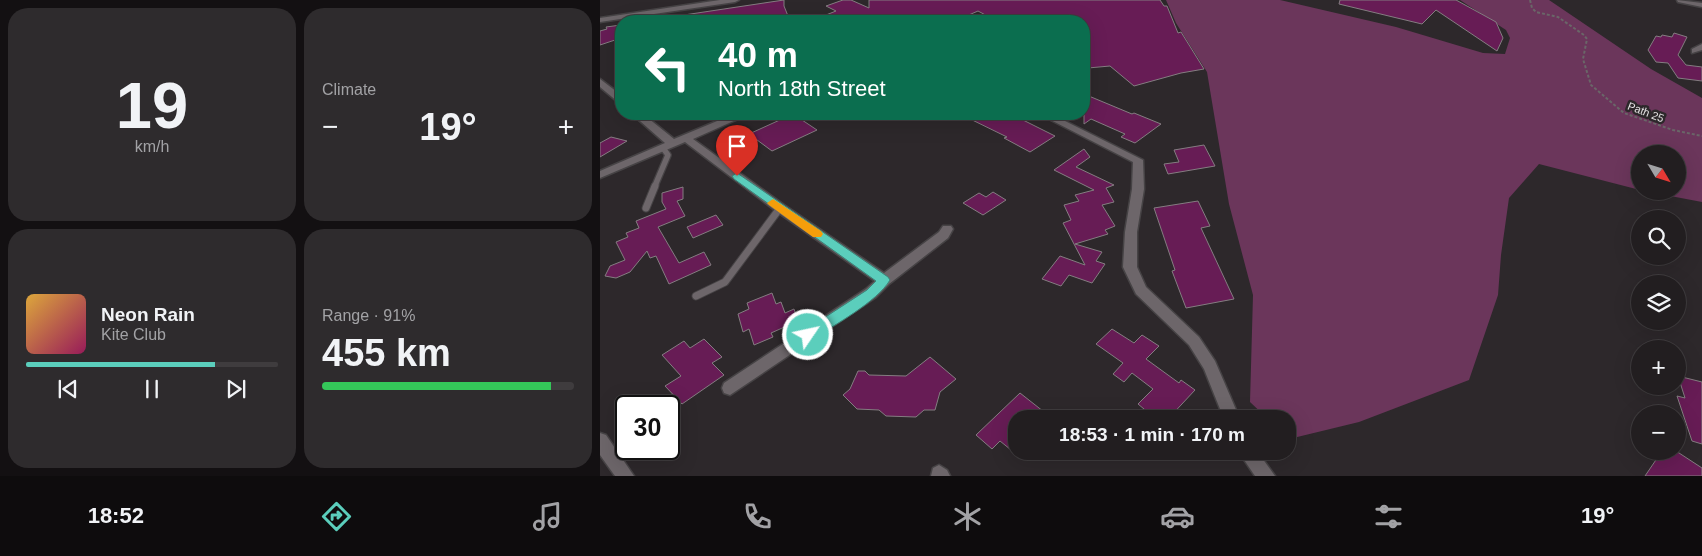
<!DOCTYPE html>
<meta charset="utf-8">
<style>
body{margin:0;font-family:Arial,sans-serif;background:#2e2b2d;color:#f1f3f6;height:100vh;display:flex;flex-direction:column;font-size:19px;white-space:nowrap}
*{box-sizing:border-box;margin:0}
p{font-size:16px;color:#a2a2a5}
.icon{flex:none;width:28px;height:28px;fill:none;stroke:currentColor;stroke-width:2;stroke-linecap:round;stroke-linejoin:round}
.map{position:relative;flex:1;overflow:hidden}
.details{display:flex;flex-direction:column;gap:8px;padding:8px;background:#131012;width:600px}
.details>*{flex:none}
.banner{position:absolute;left:15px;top:15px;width:475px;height:105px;border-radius:20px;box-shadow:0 5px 20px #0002,0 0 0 1px #3f3c3e;background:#0b6e4f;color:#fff;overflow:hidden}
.needle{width:32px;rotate:128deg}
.controls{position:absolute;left:1031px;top:145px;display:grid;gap:10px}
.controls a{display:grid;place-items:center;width:55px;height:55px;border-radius:50%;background:#221e20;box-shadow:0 5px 20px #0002,0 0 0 1px #3f3c3e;font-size:25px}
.speed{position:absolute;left:15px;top:395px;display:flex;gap:10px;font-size:25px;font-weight:700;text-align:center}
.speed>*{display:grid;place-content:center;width:65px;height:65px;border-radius:50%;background:#221e20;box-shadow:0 5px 20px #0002,0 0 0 1px #3f3c3e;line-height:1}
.speed .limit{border:2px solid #111;border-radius:8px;background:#fff;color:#111}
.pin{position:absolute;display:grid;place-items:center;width:42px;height:42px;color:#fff;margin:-51px -21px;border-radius:50% 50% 50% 0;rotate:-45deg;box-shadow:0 0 5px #0007}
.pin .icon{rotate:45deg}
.me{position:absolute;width:55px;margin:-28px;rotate:56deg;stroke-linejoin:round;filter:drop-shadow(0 0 4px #0008)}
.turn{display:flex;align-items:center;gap:18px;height:105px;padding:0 20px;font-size:22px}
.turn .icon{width:65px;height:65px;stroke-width:2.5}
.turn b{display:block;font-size:35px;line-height:42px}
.big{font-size:38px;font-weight:600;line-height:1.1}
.details .widget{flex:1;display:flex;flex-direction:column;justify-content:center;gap:8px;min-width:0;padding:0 18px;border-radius:20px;background:#2e2b2d}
.details .dial{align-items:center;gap:0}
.dial b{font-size:65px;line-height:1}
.song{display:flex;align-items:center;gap:15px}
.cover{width:60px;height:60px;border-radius:8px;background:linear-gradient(135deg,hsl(40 70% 55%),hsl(330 70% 35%))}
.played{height:5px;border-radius:2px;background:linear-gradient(90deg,#5bcebc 75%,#3f3c3e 75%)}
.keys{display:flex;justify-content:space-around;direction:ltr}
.heat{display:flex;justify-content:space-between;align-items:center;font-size:28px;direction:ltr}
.charge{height:8px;border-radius:4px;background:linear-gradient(90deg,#34c759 91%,#3f3c3e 0)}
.details .tiles{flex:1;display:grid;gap:8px;grid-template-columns:repeat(2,1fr)}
.trip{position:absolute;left:408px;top:410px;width:288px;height:50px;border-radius:20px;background:#221e20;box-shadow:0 5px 20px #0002,0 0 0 1px #3f3c3e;font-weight:600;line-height:50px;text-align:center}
.tab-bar{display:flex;height:80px;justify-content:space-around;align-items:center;background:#0e0c0d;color:#a2a2a5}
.tab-bar .icon{width:35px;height:35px}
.tab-bar .on{color:#5bcebc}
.tab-bar b{font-size:22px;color:#f1f3f6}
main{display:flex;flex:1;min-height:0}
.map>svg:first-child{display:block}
</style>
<main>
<section class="details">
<div class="tiles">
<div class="widget dial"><b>19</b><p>km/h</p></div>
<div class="widget"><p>Climate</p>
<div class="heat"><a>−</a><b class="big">19°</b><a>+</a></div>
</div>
<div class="widget">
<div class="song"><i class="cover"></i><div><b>Neon Rain</b><p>Kite Club</p></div></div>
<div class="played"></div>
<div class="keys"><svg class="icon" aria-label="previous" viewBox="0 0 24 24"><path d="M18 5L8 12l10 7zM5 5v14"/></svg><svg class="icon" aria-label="pause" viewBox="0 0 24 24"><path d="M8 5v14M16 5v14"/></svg><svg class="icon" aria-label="next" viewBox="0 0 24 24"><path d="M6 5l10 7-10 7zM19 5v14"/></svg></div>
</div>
<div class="widget"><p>Range · 91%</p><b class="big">455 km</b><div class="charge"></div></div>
</div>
</section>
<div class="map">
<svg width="1102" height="476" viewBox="0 0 1102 476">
<rect width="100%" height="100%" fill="#2d282b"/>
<polygon fill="#6b365b" points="566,0 680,0 796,27 883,53 905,54 910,38 906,30 860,0 949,0 1051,69 1102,98 1102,202 1044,191 1078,191 1078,154 1040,154 1040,190 939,164 909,198 901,255 898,295 869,380 759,422 689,439 686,437 686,419 668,419 650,402 653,295 629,204 607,72 576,23"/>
<g fill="#671c55" stroke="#847d81">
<polygon points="184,0 184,6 190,21 85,21 84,15"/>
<polygon points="243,0 251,0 269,8 269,0 560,0 564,6 567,6 578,33 581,32 604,69 581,73 534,86 510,66 488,68 485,58 484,21 404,21 396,18 393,19 378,11 355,21 211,21 236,11 226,6"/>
<polygon points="740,0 856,0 896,22 903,38 897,51 836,10 822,24 739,4"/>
<polygon points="21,25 21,38 0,45 0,31 7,29 6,27"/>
<polygon points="1074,33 1087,37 1078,55 1086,65 1102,67 1102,81 1078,78 1068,63 1056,62 1048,50 1056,36 1061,37 1062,35 1072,37"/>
<polygon points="484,94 532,114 534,113 561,124 535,143 521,137 525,134 491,119 484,124"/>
<polygon points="193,114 217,130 172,151 149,134"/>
<polygon points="360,114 411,114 455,136 430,152 404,138 407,137"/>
<polygon points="11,137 27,141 0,157 0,143"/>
<polygon points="604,145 615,166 568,174 564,164 579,162 574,150"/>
<polygon points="484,149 490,157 476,167 514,185 506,188 514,202 502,205 515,226 505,230 508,234 475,244 502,252 496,261 505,264 492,283 469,275 461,286 442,279 460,256 485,265 463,223 471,220 464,205 479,201 475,195 494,190 454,170"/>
<polygon points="83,187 83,199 77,201 85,216 58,227 79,263 104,252 111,265 69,284 56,256 50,258 47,251 30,272 16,278 5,276 10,266 25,260 16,242 28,237 26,233 39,228 36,221 66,209 62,202 62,193"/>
<polygon points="393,192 406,200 383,215 363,203 379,193 386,197"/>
<polygon points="598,201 610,226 601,228 634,299 586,308 572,271 575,270 554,208"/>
<polygon points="116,215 123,225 93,238 87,227"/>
<polygon points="172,293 176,304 181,302 185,313 194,309 198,321 171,333 173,337 154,345 149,329 143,332 138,314 149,309 147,303"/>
<polygon points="512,329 534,343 542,335 559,346 546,359 579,383 581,380 595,390 568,419 556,419 538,404 553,389 532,373 524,382 513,374 523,363 496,344"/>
<polygon points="104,339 122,357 112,363 124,375 82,404 65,386 81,376 62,355 84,341 90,348"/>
<polygon points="330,357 356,379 340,392 335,410 324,410 316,417 286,416 279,410 257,409 243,395 250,389 258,371 265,371 269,375 306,376"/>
<polygon points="1078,376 1102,382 1102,444 1092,441 1077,396 1085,398"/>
<polygon points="420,393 453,419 416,419 416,454 400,441 392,449 376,435"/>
<polygon points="1062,451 1076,451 1102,468 1102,476 1045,476"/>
</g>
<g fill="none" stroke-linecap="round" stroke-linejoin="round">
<g stroke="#464345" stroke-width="8">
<polyline id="service-far1" points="54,188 68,155 63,148"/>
</g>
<g stroke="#464345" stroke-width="9">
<g id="service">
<polyline points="46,208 55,186"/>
<polyline points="96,296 125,282 180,208"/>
</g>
</g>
<g stroke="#464345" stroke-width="3">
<g id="minor">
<polygon points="1077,0 1102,3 1102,7 1078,2"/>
<polygon points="1102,44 1102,50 1092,53 1092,49"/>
<polygon points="0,79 21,95 21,103 18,102 0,87"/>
<polygon points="32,114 43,114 74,139 134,114 147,114 145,116 93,139 184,205 284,273 339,232 343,226 351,226 353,229 348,238 289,284 276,297 130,395 124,393 122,388 124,383 266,289 275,281 176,211 85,142 0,178 0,171 65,143"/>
<polygon points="439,114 451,114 543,160 544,189 537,232 537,267 546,287 599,337 615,361 640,419 624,419 604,369 589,345 536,294 523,267 525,232 532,189 533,162"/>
<polygon points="0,433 6,435 34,476 15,476 0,455"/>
<polygon points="638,451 657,451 675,476 655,476"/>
<polygon points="339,465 347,470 350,476 331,476 333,468"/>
</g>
</g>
<g stroke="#464345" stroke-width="3">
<polygon id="secondary" points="120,0 139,0 135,2 0,22 0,18"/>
</g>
<polyline stroke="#6a6668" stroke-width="2" stroke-dasharray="3 2" stroke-linecap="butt" points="930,0 932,8 936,12 958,17 984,35 987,39 983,59 991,85 1024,113 1073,130 1102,136"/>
<use href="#service-far1" stroke="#6d666a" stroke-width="5.5"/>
<use href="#service" stroke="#6d666a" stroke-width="7"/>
<use href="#minor" fill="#6d666a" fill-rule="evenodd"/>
<use href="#secondary" fill="#6d666a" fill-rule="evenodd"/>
</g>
<path fill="#5bcebc" stroke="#3b867a" d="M137 173 288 277 290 280C277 302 234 325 213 339L208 341 204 339 202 335 204 331 267 290 276 281 134 179 132 176Z"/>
<polygon fill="#f59e0b" points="173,199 221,231 223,234 221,237 213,237 169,205 167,203"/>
<g text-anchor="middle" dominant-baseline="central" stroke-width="5" stroke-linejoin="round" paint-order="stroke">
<g font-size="11" fill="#e3e0e2" stroke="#2d282b">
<text transform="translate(1046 112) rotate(21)">Path 25</text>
</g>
</g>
</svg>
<div class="controls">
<a><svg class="needle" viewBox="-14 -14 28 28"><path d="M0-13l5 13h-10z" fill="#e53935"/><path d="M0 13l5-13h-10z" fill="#a2a2a5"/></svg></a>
<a><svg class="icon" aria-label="search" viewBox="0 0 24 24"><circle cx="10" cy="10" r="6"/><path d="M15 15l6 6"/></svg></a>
<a><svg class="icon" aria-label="layers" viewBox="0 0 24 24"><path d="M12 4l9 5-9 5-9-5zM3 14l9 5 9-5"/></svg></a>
<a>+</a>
<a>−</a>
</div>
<div class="speed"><div class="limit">30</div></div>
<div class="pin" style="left:137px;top:176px;background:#d93025"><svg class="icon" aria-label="arrive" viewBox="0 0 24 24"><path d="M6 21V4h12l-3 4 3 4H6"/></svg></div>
<svg class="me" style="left:208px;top:335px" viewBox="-20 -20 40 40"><circle r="17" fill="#5bcebc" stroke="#fff" stroke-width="3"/><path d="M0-11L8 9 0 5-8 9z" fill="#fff"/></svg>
<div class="trip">18:53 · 1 min · 170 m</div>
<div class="banner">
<div class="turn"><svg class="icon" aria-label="left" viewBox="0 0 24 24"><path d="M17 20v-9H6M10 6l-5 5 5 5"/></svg><div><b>40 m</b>North 18th Street</div></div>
</div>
</div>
</main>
<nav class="tab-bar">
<b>18:52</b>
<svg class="icon on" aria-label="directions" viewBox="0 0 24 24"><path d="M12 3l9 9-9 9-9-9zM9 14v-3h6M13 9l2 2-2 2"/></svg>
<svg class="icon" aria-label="music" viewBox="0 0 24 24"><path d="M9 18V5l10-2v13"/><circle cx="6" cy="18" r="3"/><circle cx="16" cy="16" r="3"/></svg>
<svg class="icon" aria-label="phone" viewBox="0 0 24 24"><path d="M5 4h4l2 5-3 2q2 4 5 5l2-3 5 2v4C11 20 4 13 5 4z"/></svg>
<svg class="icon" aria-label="climate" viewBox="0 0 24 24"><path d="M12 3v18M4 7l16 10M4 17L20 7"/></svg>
<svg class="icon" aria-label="car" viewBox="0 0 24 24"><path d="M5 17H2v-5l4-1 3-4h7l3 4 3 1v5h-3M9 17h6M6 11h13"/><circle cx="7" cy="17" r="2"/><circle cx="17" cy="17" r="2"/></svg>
<svg class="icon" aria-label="filters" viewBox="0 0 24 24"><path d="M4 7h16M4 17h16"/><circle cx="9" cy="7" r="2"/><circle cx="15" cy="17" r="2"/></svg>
<b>19°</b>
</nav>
